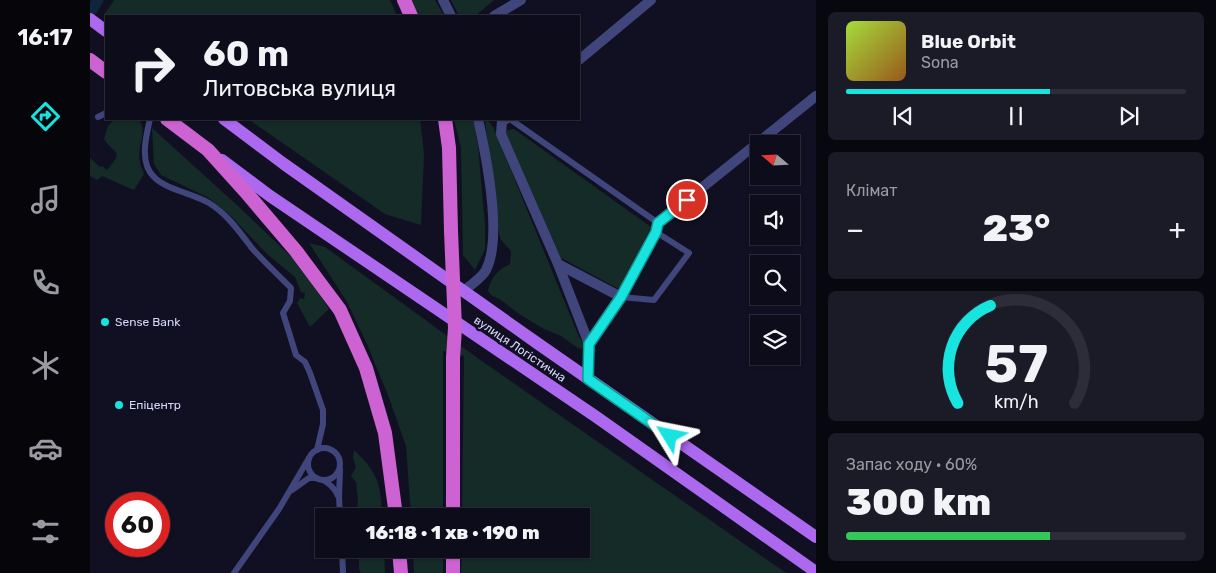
<!DOCTYPE html>
<html lang="uk">
<meta charset="utf-8">
<style>
body{margin:0;font-family:Rubik,sans-serif;background:#1b1a27;color:#f1f3f6;height:100vh;display:flex;flex-direction:column;font-size:19px;white-space:nowrap}
*{box-sizing:border-box;margin:0}
p{font-size:16px;color:#9a9ba2}
.icon{flex:none;width:28px;height:28px;fill:none;stroke:currentColor;stroke-width:2;stroke-linecap:round;stroke-linejoin:round}
.map{position:relative;flex:1;overflow:hidden}
.side{display:flex;flex-direction:column;gap:12px;padding:12px;background:#07070e;width:400px}
.side>*{flex:none}
.top-card{position:absolute;left:15px;top:15px;width:475px;height:105px;border-radius:0px;box-shadow:0 1px 4px #0004,0 0 0 1px #2d2c39;background:#0d0c1a;color:#f1f3f6;overflow:hidden}
.needle{width:32px;rotate:289deg}
.buttons{position:absolute;left:660px;top:135px;display:grid;gap:10px}
.buttons a{display:grid;place-items:center;width:50px;height:50px;border-radius:0px;background:#0d0c1a;box-shadow:0 1px 4px #0004,0 0 0 1px #2d2c39;font-size:25px}
.speed{position:absolute;left:15px;top:492px;display:flex;gap:10px;font-size:25px;font-weight:700;text-align:center}
.speed>*{display:grid;place-content:center;width:65px;height:65px;border-radius:50%;background:#0d0c1a;box-shadow:0 1px 4px #0004,0 0 0 1px #2d2c39;line-height:1}
.speed .limit{border:8px solid #d22;background:#fff;color:#111}
.pin{position:absolute;display:grid;place-items:center;width:42px;height:42px;color:#fff;margin:-21px;border:2px solid #fff;border-radius:50%;box-shadow:0 1px 5px #0007}
.me{position:absolute;width:55px;margin:-28px;rotate:305deg;stroke-linejoin:round;filter:drop-shadow(0 0 4px #0008)}
.turn{display:flex;align-items:center;gap:18px;height:105px;padding:0 15px;font-size:22px}
.turn .icon{width:65px;height:65px;stroke-width:2.5}
.turn b{display:block;font-size:35px;line-height:42px}
.big{font-size:38px;font-weight:800;line-height:1.1}
.side .widget{flex:1;display:flex;flex-direction:column;justify-content:center;gap:8px;min-width:0;padding:0 18px;border-radius:8px;background:#1b1a27}
.side .dial{align-items:center;gap:0}
.dial svg{height:130px;overflow:visible;fill:none;stroke:#2d2c39;stroke-width:7;stroke-linecap:round;text-anchor:middle}
.dial text{fill:#f1f3f6;stroke:none}
.song{display:flex;align-items:center;gap:15px}
.cover{width:60px;height:60px;border-radius:8px;background:linear-gradient(135deg,hsl(80 70% 55%),hsl(30 70% 35%))}
.played{height:5px;border-radius:2px;background:linear-gradient(90deg,#18e4df 60%,#2d2c39 60%)}
.keys{display:flex;justify-content:space-around;direction:ltr}
.heat{display:flex;justify-content:space-between;align-items:center;font-size:28px;direction:ltr}
.charge{height:8px;border-radius:4px;background:linear-gradient(90deg,#34c759 60%,#2d2c39 0)}
.trip{position:absolute;left:225px;top:508px;width:275px;height:50px;border-radius:0px;background:#0d0c1a;box-shadow:0 1px 4px #0004,0 0 0 1px #2d2c39;font-weight:800;line-height:50px;text-align:center}
main{display:flex;flex:1;min-height:0}
.menu{display:flex;flex-direction:column;width:90px;justify-content:space-around;align-items:center;background:#05050a;color:#9a9ba2}
.menu .icon{width:35px;height:35px}
.menu .active{color:#18e4df}
.menu b{font-size:22px;color:#f1f3f6}
.map>svg:first-child{display:block}
</style>
<main>
<nav class="menu">
<b>16:17</b>
<svg class="icon active" aria-label="directions" viewBox="0 0 24 24"><path d="M12 3l9 9-9 9-9-9zM9 14v-3h6M13 9l2 2-2 2"/></svg>
<svg class="icon" aria-label="music" viewBox="0 0 24 24"><path d="M9 18V5l10-2v13"/><circle cx="6" cy="18" r="3"/><circle cx="16" cy="16" r="3"/></svg>
<svg class="icon" aria-label="phone" viewBox="0 0 24 24"><path d="M5 4h4l2 5-3 2q2 4 5 5l2-3 5 2v4C11 20 4 13 5 4z"/></svg>
<svg class="icon" aria-label="climate" viewBox="0 0 24 24"><path d="M12 3v18M4 7l16 10M4 17L20 7"/></svg>
<svg class="icon" aria-label="car" viewBox="0 0 24 24"><path d="M5 17H2v-5l4-1 3-4h7l3 4 3 1v5h-3M9 17h6M6 11h13"/><circle cx="7" cy="17" r="2"/><circle cx="17" cy="17" r="2"/></svg>
<svg class="icon" aria-label="filters" viewBox="0 0 24 24"><path d="M4 7h16M4 17h16"/><circle cx="9" cy="7" r="2"/><circle cx="15" cy="17" r="2"/></svg>
</nav>
<div class="map">
<svg width="726" height="573" viewBox="0 0 726 573">
<rect width="100%" height="100%" fill="#111022"/>
<g fill="#142b27">
<polygon points="24,0 300,0 307,16 16,16 14,15"/>
<polygon points="321,0 345,0 354,16 328,16"/>
<polygon points="361,0 404,0 385,16 369,16"/>
<path d="M25 119H48C59 131 46 147 50 162 50 166 53 170 54 174L44 190 12 176 7 180 0 176V158L10 167 12 166 17 170C35 149 25 156 14 139L18 126Z"/>
<polygon points="158,119 330,119 334,154 331,225 295,214"/>
<polygon points="364,119 383,119 388,146 395,226 395,249 385,270 373,255 371,148"/>
<path d="M395 120 399 121 404 129 489 337 495 344 492 349 488 348 471 336 454 329 429 314 411 300 401 295 398 291C402 276 407 271 420 264L421 251 411 240 409 234Z"/>
<polygon points="62,128 148,206 211,266 239,309 220,327 207,303 210,298 214,299 215,293 211,292 205,277 177,254 141,216 119,198 71,175 64,164"/>
<polygon points="424,129 561,227 529,289 471,258 415,131"/>
<polygon points="219,243 235,247 389,359 696,573 371,573 372,549 491,549 491,516 372,516 374,356 353,351 353,516 321,516 316,446 298,395 276,342 257,302"/>
<path d="M264 450C288 473 291 484 292 516H266L268 501 266 482 261 476 266 467 263 458Z"/>
<polygon points="269,549 294,549 295,573 271,573 269,569"/>
<polygon points="323,549 353,549 353,573 324,573"/>
</g>
<g fill="none" stroke-linecap="round" stroke-linejoin="round">
<polyline stroke="#0f253c" stroke-width="11" points="2,10 8,0"/>
<g stroke="#40467c" stroke-width="6">
<polyline points="8,117 16,113"/>
<path d="M60 119C56 136 49 163 64 177 75 189 104 194 119 203 137 214 149 231 161 247 173 261 188 275 201 288L200 301 193 313 206 355 215 362 220 373 233 410V424L227 450"/>
<polyline points="420,119 568,223"/>
<polyline points="531,297 564,300 599,253 566,232"/>
<circle cx="234" cy="464" r="16"/>
<path d="M233 480C240 484 245 488 248 496"/>
<polyline points="202,490 219,478 226,478"/>
<polyline points="250,516 249,497 250,470"/>
<polyline points="252,549 253,573"/>
<polyline points="144,573 189,509 219,458"/>
</g>
<g stroke="#40467c" stroke-width="10">
<polyline points="353,0 361,16"/>
<polyline points="404,16 431,0"/>
<polyline points="489,60 561,0"/>
<polyline points="416,119 412,121 411,134 468,264 499,344"/>
<polyline points="468,264 531,297"/>
<path d="M374 291C380 285 392 278 396 270 413 237 396 155 388 119"/>
<polyline points="498,379 499,344 531,297 566,232 568,223 726,96"/>
</g>
<g stroke="#ac68ef" stroke-width="12">
<polyline points="0,19 16,31"/>
<polyline points="134,119 194,164 447,343 726,537"/>
<polyline points="132,160 180,196 505,416 726,572"/>
</g>
<g stroke="#cd63d2" stroke-width="14">
<polyline points="314,0 321,16"/>
<polyline points="0,60 16,72"/>
<polyline points="77,119 118,150 155,191 206,251 250,310 276,368 295,433 306,516"/>
<polyline points="355,119 359,148 361,231"/>
<polyline points="363,516 363,358"/>
<polyline points="309,549 311,573"/>
<polyline points="363,573 363,549"/>
</g>
<polyline stroke="#cd63d2" stroke-width="14" points="361,231 365,328 363,358"/>
</g>
<g fill="none" stroke-linecap="round" stroke-linejoin="round">
<g stroke="#109491" stroke-width="12">
<polyline id="route" points="580,436 498,379 499,344 531,297 566,232 568,223 597,200"/>
</g>
<use href="#route" stroke="#18e4df" stroke-width="9"/>
</g>
<g fill="#18e4df" stroke="#111022" stroke-width="2">
<circle cx="15" cy="322" r="5"/>
<circle cx="29" cy="405" r="5"/>
</g>
<g text-anchor="middle" dominant-baseline="central" stroke-width="5" stroke-linejoin="round" paint-order="stroke">
<g font-size="12" fill="#d6d6fb" stroke="#111022" text-anchor="start">
<text x="25" y="322">Sense Bank</text>
<text x="39" y="405">Епіцентр</text>
</g>
<g font-size="12" fill="#d6d6fb" stroke="#111022">
<text transform="translate(430 349) rotate(34)">вулиця Логістична</text>
</g>
</g>
</svg>
<div class="buttons">
<a><svg class="needle" viewBox="-14 -14 28 28"><path d="M0-13l5 13h-10z" fill="#e53935"/><path d="M0 13l5-13h-10z" fill="#9a9ba2"/></svg></a>
<a><svg class="icon" aria-label="sound" viewBox="0 0 24 24"><path d="M4 9h4l5-4v14l-5-4H4zM17 9q2 3 0 6"/></svg></a>
<a><svg class="icon" aria-label="search" viewBox="0 0 24 24"><circle cx="10" cy="10" r="6"/><path d="M15 15l6 6"/></svg></a>
<a><svg class="icon" aria-label="layers" viewBox="0 0 24 24"><path d="M12 4l9 5-9 5-9-5zM3 14l9 5 9-5"/></svg></a>
</div>
<div class="speed"><div class="limit">60</div></div>
<div class="pin" style="left:597px;top:200px;background:#d93025"><svg class="icon" aria-label="arrive" viewBox="0 0 24 24"><path d="M6 21V4h12l-3 4 3 4H6"/></svg></div>
<svg class="me" style="left:580px;top:436px" viewBox="-20 -20 40 40"><path d="M0-17L14 15 0 8-14 15z" fill="#18e4df" stroke="#fff" stroke-width="4"/></svg>
<div class="trip">16:18 · 1 хв · 190 m</div>
<div class="top-card">
<div class="turn"><svg class="icon" aria-label="right" viewBox="0 0 24 24"><path d="M7 20v-9h11M14 6l5 5-5 5"/></svg><div><b>60 m</b>Литовська вулиця</div></div>
</div>
</div>
<section class="side">
<div class="widget">
<div class="song"><i class="cover"></i><div><b>Blue Orbit</b><p>Sona</p></div></div>
<div class="played"></div>
<div class="keys"><svg class="icon" aria-label="previous" viewBox="0 0 24 24"><path d="M18 5L8 12l10 7zM5 5v14"/></svg><svg class="icon" aria-label="pause" viewBox="0 0 24 24"><path d="M8 5v14M16 5v14"/></svg><svg class="icon" aria-label="next" viewBox="0 0 24 24"><path d="M6 5l10 7-10 7zM19 5v14"/></svg></div>
</div>
<div class="widget"><p>Клімат</p>
<div class="heat"><a>−</a><b class="big">23°</b><a>+</a></div>
</div>
<div class="widget dial"><svg viewBox="0 0 100 80">
<path d="M14 69A42 42 0 1 1 86 69"/>
<path d="M14 69A42 42 0 0 1 34 9" stroke="#18e4df"/>
<text x="50" y="56" font-size="32" font-weight="700">57</text>
<text x="50" y="72" font-size="11">km/h</text>
</svg></div>
<div class="widget"><p>Запас ходу · 60%</p><b class="big">300 km</b><div class="charge"></div></div>
</section>
</main>
